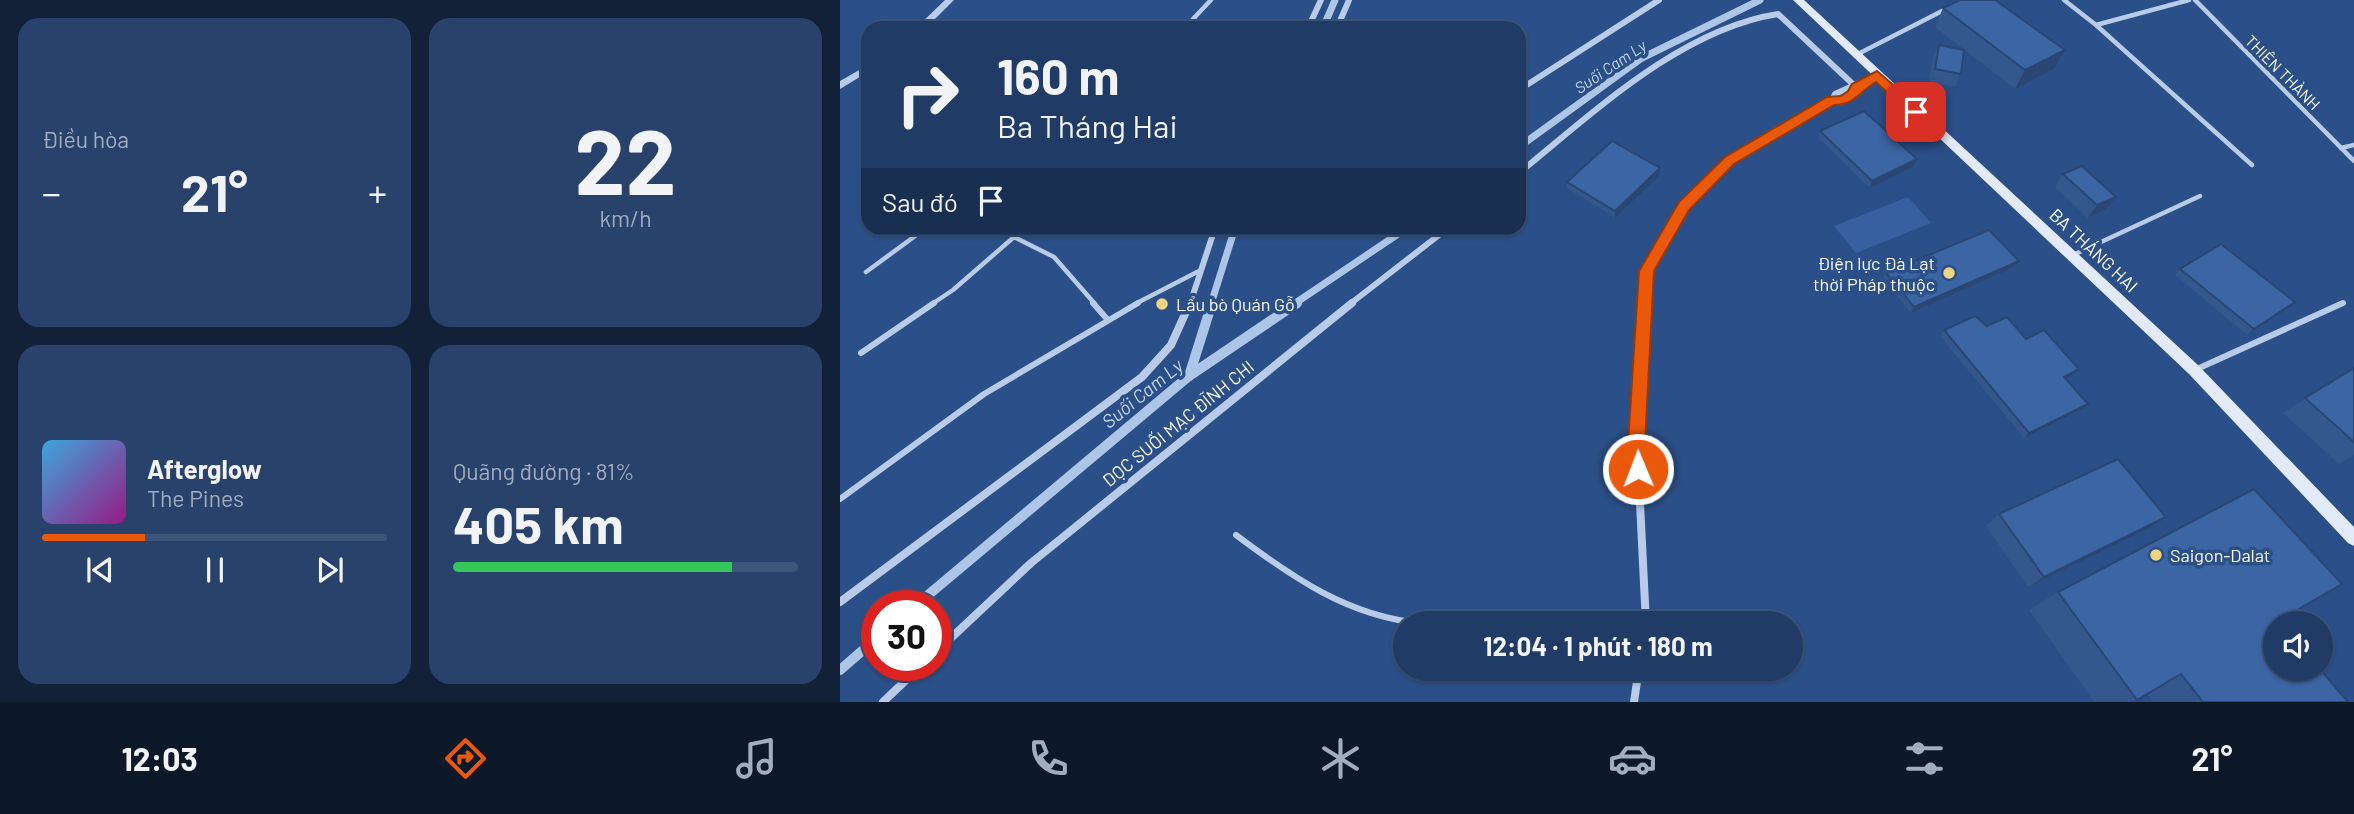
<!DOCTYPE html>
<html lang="vi">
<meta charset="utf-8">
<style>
body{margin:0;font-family:Barlow,sans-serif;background:#28426c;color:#f1f3f6;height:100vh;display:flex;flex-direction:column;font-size:26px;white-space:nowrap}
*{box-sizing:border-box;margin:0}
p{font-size:23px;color:#a2adbf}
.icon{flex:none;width:38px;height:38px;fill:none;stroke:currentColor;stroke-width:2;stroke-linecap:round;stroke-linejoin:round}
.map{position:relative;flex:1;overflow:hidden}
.panel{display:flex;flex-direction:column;gap:18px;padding:18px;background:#122038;width:840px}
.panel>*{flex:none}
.hud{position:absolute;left:21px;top:21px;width:665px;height:214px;border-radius:21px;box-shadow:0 2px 5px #0004,0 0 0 2px #3d557a;background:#203b66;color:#f1f3f6;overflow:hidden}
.fabs{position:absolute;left:1423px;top:611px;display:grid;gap:14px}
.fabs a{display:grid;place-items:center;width:70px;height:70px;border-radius:50%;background:#203b66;box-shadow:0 2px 5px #0004,0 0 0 2px #3d557a;font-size:35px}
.speed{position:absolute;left:21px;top:590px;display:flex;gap:14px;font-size:35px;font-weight:700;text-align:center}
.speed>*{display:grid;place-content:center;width:91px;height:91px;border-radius:50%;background:#203b66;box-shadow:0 2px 5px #0004,0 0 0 2px #3d557a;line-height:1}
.speed .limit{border:10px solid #d22;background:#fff;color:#111}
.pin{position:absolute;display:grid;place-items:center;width:60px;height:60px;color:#fff;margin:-30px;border-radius:14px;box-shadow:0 4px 10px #0006}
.me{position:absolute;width:77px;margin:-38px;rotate:359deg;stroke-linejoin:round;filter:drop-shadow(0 0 5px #0008)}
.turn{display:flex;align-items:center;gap:24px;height:147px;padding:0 21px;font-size:32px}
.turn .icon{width:91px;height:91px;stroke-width:2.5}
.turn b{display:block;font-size:49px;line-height:60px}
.then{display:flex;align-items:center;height:66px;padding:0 21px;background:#0003;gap:14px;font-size:26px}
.big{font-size:52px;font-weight:700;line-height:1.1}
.panel .widget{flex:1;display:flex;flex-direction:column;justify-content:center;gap:10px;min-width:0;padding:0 24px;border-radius:21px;background:#28426c}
.panel .dial{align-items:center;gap:0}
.dial b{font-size:91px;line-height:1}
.song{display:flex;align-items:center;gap:21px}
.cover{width:84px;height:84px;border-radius:10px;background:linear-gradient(135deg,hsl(200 70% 55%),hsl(310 70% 35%))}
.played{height:7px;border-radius:4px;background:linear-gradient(90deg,#ea580c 30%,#3d557a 30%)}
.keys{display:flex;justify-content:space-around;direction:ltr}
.heat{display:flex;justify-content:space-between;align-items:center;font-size:38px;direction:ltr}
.charge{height:10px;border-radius:5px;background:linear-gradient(90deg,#34c759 81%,#3d557a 0)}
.panel .tiles{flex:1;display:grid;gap:18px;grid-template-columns:repeat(2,1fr)}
.trip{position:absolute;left:553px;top:611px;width:410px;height:70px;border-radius:35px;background:#203b66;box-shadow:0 2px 5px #0004,0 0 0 2px #3d557a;font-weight:700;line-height:70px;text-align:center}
.menu{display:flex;height:112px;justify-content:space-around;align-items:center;background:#0d1829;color:#a2adbf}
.menu .icon{width:49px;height:49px}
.menu .active{color:#ea580c}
.menu b{font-size:32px;color:#f1f3f6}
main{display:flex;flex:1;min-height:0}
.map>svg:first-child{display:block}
</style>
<main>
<section class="panel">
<div class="tiles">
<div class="widget"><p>Điều hòa</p>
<div class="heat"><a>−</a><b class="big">21°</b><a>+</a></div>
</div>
<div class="widget dial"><b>22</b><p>km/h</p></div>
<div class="widget">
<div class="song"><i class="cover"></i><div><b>Afterglow</b><p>The Pines</p></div></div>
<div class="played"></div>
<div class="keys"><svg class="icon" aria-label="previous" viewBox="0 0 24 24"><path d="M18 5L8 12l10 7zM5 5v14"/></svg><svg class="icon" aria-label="pause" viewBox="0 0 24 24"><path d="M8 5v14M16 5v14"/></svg><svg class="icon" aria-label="next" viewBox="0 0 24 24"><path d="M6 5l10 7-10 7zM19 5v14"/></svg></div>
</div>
<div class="widget"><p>Quãng đường · 81%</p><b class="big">405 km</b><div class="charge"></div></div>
</div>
</section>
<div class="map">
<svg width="1514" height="702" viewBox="0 0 1514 702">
<rect width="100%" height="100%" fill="#2b4f88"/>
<polygon fill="#36609f" points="1068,197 1091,223 1016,253 994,226"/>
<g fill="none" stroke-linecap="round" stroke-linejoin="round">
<g stroke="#adc6e8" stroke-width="7">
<polyline points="483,28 495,0"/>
<polyline points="679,147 802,58 920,0"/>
<polyline points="371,304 395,228"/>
<polyline points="454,304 567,228"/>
</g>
<g stroke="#adc6e8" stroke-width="10">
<polyline points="349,376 372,303"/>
<polyline points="75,606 349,376 457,303"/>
<polyline points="0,670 37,638"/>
</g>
<g stroke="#b8cbe8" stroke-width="4.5">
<polyline points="1224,0 1256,25 1412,165"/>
<polyline points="1355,0 1514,161"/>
<polyline points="358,22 386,28"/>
<polyline points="1256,25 1349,0"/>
<polyline points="350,28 358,22 353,19 371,0"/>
<polyline points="1016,55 1106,9"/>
<polyline points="1501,148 1514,145"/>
<polyline points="163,228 174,237 214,257 255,304"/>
<polyline points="1233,255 1360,196"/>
<polyline points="26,272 86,228"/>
<polyline points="92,304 113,290 174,237"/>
<polyline points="295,304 361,270"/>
<polyline points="1500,304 1503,303"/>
</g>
<g stroke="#b8cbe8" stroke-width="6">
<polyline points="253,303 267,319"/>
<polyline points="21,353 94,303"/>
<polyline points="1357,369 1503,303"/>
<polyline points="0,499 144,394 298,303"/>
<path d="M396 535C452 577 509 617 581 623"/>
</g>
<g stroke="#b8cbe8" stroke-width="6">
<polyline points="468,28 481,0"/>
<polyline points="497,28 509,0"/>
<polyline points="679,90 819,0"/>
<polyline points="992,100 1007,98 1016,87"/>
<path d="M679 173C753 113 841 29 938 14L1016 87"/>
<polyline points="350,304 375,228"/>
<polyline points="510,304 608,228"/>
<polyline points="804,304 806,271 844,206 889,161 992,100 995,94 1037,75"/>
</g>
<g stroke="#b8cbe8" stroke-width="8">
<polyline points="804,303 797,444 806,623"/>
<polyline points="0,602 302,377 331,345 350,303"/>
<polyline points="96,652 191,563 512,303"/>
<polyline points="43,702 82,665"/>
<polyline points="794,702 799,668"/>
</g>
<g fill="#b8cbe8" fill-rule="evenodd">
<polygon points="105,0 114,0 86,28 76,28"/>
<polygon points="28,65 28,72 0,89 0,81"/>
</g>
<polygon fill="#e2eaf8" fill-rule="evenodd" points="953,0 964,0 1359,366 1514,527 1514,546 1508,543 1349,374"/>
</g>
<g fill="#34578d">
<polygon points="1103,8 1214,69 1175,89 1095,27"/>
<polygon points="1099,45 1121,74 1115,87 1089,82 1093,58"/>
<polygon points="980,131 1074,166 1030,188 978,138"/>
<polygon points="1223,174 1266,209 1248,218 1215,187"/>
<polygon points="820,175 775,218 727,188 727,182"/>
<polygon points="1174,267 1071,313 1043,279 1046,273"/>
<polygon points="1340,269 1448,308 1407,335 1335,275"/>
<polygon points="1147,326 1186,339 1239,369 1233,375 1226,379 1242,409 1184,438 1100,336 1104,330"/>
<polygon points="1514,368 1514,455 1499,464 1443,413"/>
<polygon points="1159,514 1326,517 1307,529 1188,587 1146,526"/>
<polygon points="1218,592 1438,621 1508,702 1313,702 1307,694 1297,700 1290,702 1254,702 1189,610"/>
</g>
<g fill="#2a4773">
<polygon points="1225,50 1214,69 1175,89 1185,70"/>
<polygon points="1077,159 1074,166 1030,188 1032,181"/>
<polygon points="820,168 820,175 775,218 775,211"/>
<polygon points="1276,197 1266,209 1248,218 1257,205"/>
<polygon points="1179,261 1174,267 1071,313 1074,307"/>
<polygon points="1455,302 1448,308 1407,335 1414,329"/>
<polygon points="1239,369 1233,375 1219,382 1224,377"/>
<polygon points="1248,404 1242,409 1184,438 1189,433"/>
<polygon points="1326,517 1307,529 1188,587 1204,577"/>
</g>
<g fill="#3c65a4" stroke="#2a4773" stroke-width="2">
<polygon points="1120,0 1155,0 1225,50 1185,70 1103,8"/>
<polygon points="1099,45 1124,50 1121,74 1095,69"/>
<polygon points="1024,111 1077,159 1032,181 980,131"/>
<polygon points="772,141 820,168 775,211 727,182"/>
<polygon points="1242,166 1276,197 1257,205 1223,174"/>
<polygon points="1149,230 1179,261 1074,307 1046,273"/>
<polygon points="1381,244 1455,302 1414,329 1340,269"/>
<polygon points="1135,316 1147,326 1167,317 1186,339 1204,330 1239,369 1224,377 1248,404 1189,433 1104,330"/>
<polygon points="1514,368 1514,442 1465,398"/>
<polygon points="1278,459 1326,517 1204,577 1159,514"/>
<polygon points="1414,489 1502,584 1438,621 1440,623 1435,623 1435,668 1479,668 1508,702 1363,702 1341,674 1297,700 1218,592"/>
</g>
<path fill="#ea580c" stroke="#983908" stroke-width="2" d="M1037 71 1081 109V115H1071L1036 82C1020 91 1015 105 994 105L894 164 849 210 814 271 805 444 807 469 804 475 798 477 792 475 788 444 799 271 839 202 885 157 987 97 1001 96 1008 91 1012 84Z"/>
<g fill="#eed480" stroke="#2b4f88" stroke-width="2.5">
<circle cx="1109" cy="273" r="7"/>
<circle cx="322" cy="304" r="7"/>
<circle cx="1316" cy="555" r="7"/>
</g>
<g text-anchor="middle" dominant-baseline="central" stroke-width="7" stroke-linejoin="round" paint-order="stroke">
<g font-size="16" font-style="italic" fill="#c4d6ef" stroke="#2b4f88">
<text transform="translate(770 66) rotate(-34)">Suối Cam Ly</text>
</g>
<g font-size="16" fill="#fff" stroke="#2b4f88">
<text transform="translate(1443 72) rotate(45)">THIÊN THÀNH</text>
</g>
<g font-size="18" fill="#fff" stroke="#2b4f88">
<text transform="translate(1254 250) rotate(43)">BA THÁNG HAI</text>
<text transform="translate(338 423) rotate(-39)">DỌC SUỐI MẠC ĐĨNH CHI</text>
</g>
<g font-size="18" fill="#fff" stroke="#2b4f88" text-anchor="start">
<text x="1095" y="263" text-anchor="end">Điện lực Đà Lạt<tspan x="1095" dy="21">thời Pháp thuộc</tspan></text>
<text x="336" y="304">Lẩu bò Quán Gỗ</text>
<text x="1330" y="555">Saigon-Dalat</text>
</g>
<g font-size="19" font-style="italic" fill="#c4d6ef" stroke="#2b4f88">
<text transform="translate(302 393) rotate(-39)">Suối Cam Ly</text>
</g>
</g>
</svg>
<div class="fabs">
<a><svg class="icon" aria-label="sound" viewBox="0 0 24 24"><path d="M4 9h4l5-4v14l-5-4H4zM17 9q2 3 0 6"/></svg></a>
</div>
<div class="speed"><div class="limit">30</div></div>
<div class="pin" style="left:1076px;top:112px;background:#d93025"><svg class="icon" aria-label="arrive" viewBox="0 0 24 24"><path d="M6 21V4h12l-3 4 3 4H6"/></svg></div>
<svg class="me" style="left:798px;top:469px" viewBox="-20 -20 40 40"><circle r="17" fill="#ea580c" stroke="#fff" stroke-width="3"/><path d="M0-11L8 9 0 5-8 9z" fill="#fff"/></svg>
<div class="trip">12:04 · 1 phút · 180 m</div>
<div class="hud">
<div class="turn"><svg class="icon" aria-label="right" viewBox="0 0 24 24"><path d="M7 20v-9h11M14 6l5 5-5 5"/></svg><div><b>160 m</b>Ba Tháng Hai</div></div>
<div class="then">Sau đó<svg class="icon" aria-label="arrive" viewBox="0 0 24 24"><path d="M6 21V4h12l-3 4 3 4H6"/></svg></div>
</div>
</div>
</main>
<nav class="menu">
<b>12:03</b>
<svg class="icon active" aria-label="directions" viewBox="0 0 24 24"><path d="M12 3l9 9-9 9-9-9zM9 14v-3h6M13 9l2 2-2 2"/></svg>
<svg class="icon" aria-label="music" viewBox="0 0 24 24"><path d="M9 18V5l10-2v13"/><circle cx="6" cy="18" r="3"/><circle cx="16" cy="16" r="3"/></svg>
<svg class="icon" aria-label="phone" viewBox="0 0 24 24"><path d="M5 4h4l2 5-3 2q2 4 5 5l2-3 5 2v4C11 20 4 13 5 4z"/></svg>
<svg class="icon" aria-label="climate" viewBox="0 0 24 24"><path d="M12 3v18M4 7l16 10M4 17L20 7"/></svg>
<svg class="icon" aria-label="car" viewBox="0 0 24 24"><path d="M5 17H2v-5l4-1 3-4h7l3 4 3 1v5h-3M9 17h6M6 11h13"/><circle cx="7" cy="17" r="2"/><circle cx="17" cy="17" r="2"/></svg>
<svg class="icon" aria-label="filters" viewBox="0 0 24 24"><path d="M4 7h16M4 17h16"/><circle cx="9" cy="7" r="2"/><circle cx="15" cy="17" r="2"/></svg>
<b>21°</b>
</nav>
